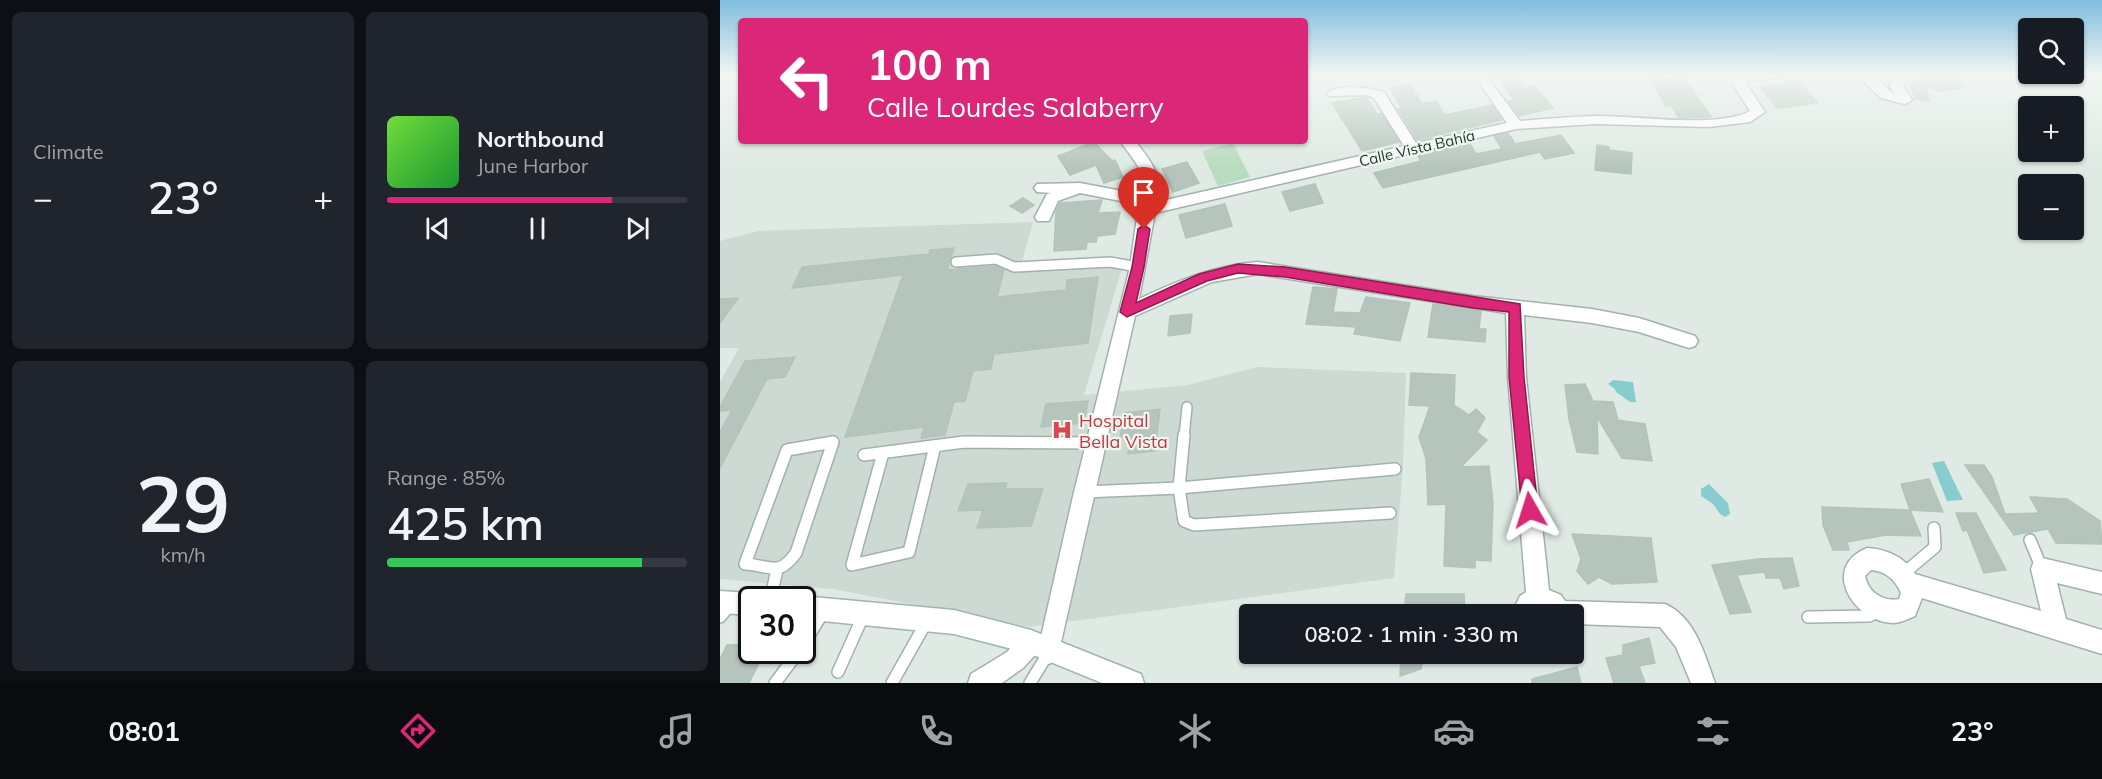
<!DOCTYPE html>
<meta charset="utf-8">
<style>
body{margin:0;font-family:Mulish,sans-serif;background:#20242c;color:#f1f3f6;height:100vh;display:flex;flex-direction:column;font-size:22px;white-space:nowrap}
*{box-sizing:border-box;margin:0}
p{font-size:20px;color:#9ea1a6}
.icon{flex:none;width:33px;height:33px;fill:none;stroke:currentColor;stroke-width:2;stroke-linecap:round;stroke-linejoin:round}
.map{position:relative;flex:1;overflow:hidden}
.side{display:flex;flex-direction:column;gap:12px;padding:12px;background:#0d0f14;width:720px}
.side>*{flex:none}
.top-card{position:absolute;left:18px;top:18px;width:570px;height:126px;border-radius:6px;box-shadow:0 2px 4px #0004;background:#db2777;color:#fff;overflow:hidden}
.controls{position:absolute;left:1298px;top:18px;display:grid;gap:12px}
.controls a{display:grid;place-items:center;width:66px;height:66px;border-radius:6px;background:#171b24;box-shadow:0 2px 4px #0004;font-size:30px}
.speed{position:absolute;left:18px;top:586px;display:flex;gap:12px;font-size:30px;font-weight:700;text-align:center}
.speed>*{display:grid;place-content:center;width:78px;height:78px;border-radius:50%;background:#171b24;box-shadow:0 2px 4px #0004;line-height:1}
.speed .limit{border:3px solid #111;border-radius:9px;background:#fff;color:#111}
.pin{position:absolute;display:grid;place-items:center;width:51px;height:51px;color:#fff;margin:-62px -26px;border-radius:50% 50% 50% 0;rotate:-45deg;box-shadow:0 0 6px #0007}
.pin .icon{rotate:45deg}
.me{position:absolute;width:66px;margin:-33px;rotate:354deg;stroke-linejoin:round;filter:drop-shadow(0 0 4px #0008)}
.turn{display:flex;align-items:center;gap:21px;height:126px;padding:0 30px;font-size:27px}
.turn .icon{width:78px;height:78px;stroke-width:2.5}
.turn b{display:block;font-size:42px;line-height:51px}
.big{font-size:45px;font-weight:600;line-height:1.1}
.side .tile{flex:1;display:flex;flex-direction:column;justify-content:center;gap:9px;min-width:0;padding:0 21px;border-radius:9px;background:#20242c}
.side .dial{align-items:center;gap:0}
.dial b{font-size:78px;line-height:1}
.song{display:flex;align-items:center;gap:18px}
.cover{width:72px;height:72px;border-radius:9px;background:linear-gradient(135deg,hsl(100 70% 55%),hsl(130 70% 35%))}
.played{height:6px;border-radius:3px;background:linear-gradient(90deg,#db2777 75%,#363941 75%)}
.keys{display:flex;justify-content:space-around;direction:ltr}
.heat{display:flex;justify-content:space-between;align-items:center;font-size:33px;direction:ltr}
.charge{height:9px;border-radius:4px;background:linear-gradient(90deg,#34c759 85%,#363941 0)}
.side .tiles{flex:1;display:grid;gap:12px;grid-template-columns:repeat(2,1fr)}
.trip{position:absolute;left:519px;top:604px;width:345px;height:60px;border-radius:6px;background:#171b24;box-shadow:0 2px 4px #0004;font-weight:600;line-height:60px;text-align:center}
.tabs{display:flex;height:96px;justify-content:space-around;align-items:center;background:#090b0e;color:#9ea1a6}
.tabs .icon{width:42px;height:42px}
.tabs .on{color:#db2777}
.tabs b{font-size:27px;color:#f1f3f6}
main{display:flex;flex:1;min-height:0}
.map>svg:first-child{display:block}
</style>
<main>
<section class="side">
<div class="tiles">
<div class="tile"><p>Climate</p>
<div class="heat"><a>−</a><b class="big">23°</b><a>+</a></div>
</div>
<div class="tile">
<div class="song"><i class="cover"></i><div><b>Northbound</b><p>June Harbor</p></div></div>
<div class="played"></div>
<div class="keys"><svg class="icon" aria-label="previous" viewBox="0 0 24 24"><path d="M18 5L8 12l10 7zM5 5v14"/></svg><svg class="icon" aria-label="pause" viewBox="0 0 24 24"><path d="M8 5v14M16 5v14"/></svg><svg class="icon" aria-label="next" viewBox="0 0 24 24"><path d="M6 5l10 7-10 7zM19 5v14"/></svg></div>
</div>
<div class="tile dial"><b>29</b><p>km/h</p></div>
<div class="tile"><p>Range · 85%</p><b class="big">425 km</b><div class="charge"></div></div>
</div>
</section>
<div class="map">
<svg width="1382" height="683" viewBox="0 0 1382 683">
<rect width="100%" height="100%" fill="#dfeae4"/>
<polygon fill="#cddad3" points="313,222 302,262 404,262 364,395 468,385 537,367 686,373 683,466 674,578 309,627 113,589 0,579 0,382 19,348 0,348 0,241 38,231"/>
<polygon fill="#b8dcbd" points="513,143 530,177 498,186 482,151"/>
<g fill="#87cdd0">
<polygon points="893,380 913,382 916,402 910,402 896,392 895,389 888,384"/>
<polygon points="1224,461 1243,500 1227,501 1212,463"/>
<polygon points="989,484 1008,503 1010,514 1005,517 1000,514 993,504 981,496 981,489"/>
</g>
<g fill="#b5c5bd" stroke="#b2c4ba" stroke-width="1.5">
<polygon points="787,74 797,74 806,87 814,85 833,108 799,116 788,101 794,100 777,76"/>
<polygon points="1197,74 1231,74 1247,87 1220,91 1205,85 1209,101 1196,99 1189,83 1205,80"/>
<polygon points="941,75 943,79 964,77 991,117 959,118 952,106 946,106 928,76"/>
<polygon points="1079,81 1098,103 1057,108 1039,86"/>
<polygon points="690,84 702,104 716,101 724,115 772,105 782,120 697,140 678,109 682,109 670,88"/>
<polygon points="646,97 657,114 661,113 679,142 642,151 612,103"/>
<polygon points="788,133 795,144 841,135 854,153 825,159 820,152 663,188 654,173 701,161 697,154 749,142 756,154 782,149 774,136"/>
<polygon points="374,142 392,161 395,160 403,177 384,183 376,165 350,175 338,156"/>
<polygon points="877,145 889,147 889,150 912,153 911,174 875,170"/>
<polygon points="467,162 479,183 453,192 442,169"/>
<polygon points="595,184 603,203 570,211 562,192"/>
<polygon points="303,198 314,205 302,213 290,206"/>
<polygon points="382,200 378,213 400,212 395,234 377,236 376,242 367,242 366,249 334,251 336,211 340,203"/>
<polygon points="505,204 512,226 466,238 459,215"/>
<polygon points="234,248 227,270 275,266 284,270 277,297 346,290 347,280 378,277 368,343 274,354 271,369 253,371 245,401 234,402 225,435 201,438 204,427 125,437 183,275 72,288 82,267 209,254 210,250"/>
<polygon points="593,287 617,289 613,312 640,313 646,297 690,303 680,341 634,334 636,327 586,324"/>
<polygon points="18,298 0,323 0,299"/>
<polygon points="713,304 761,311 759,329 766,329 765,342 708,337"/>
<polygon points="472,314 470,333 448,336 450,316"/>
<polygon points="75,357 65,377 47,379 0,468 0,432 12,410 0,411 0,407 25,361"/>
<polygon points="691,373 735,375 734,405 749,415 756,409 765,418 757,432 767,440 741,467 769,466 773,503 771,561 755,560 755,568 724,566 726,504 708,505 706,459 699,437 710,406 689,405"/>
<polygon points="865,384 873,401 893,402 898,420 925,424 932,461 902,458 877,417 878,454 857,452 849,419 845,385"/>
<polygon points="368,401 364,423 321,427 326,404"/>
<polygon points="440,409 435,451 408,454 411,436 400,437 404,413"/>
<polygon points="1245,465 1264,465 1272,477 1285,514 1319,513 1310,497 1347,499 1380,521 1382,544 1336,543 1328,529 1294,535"/>
<polygon points="1209,479 1223,512 1190,510 1181,484"/>
<polygon points="287,483 285,489 323,489 311,526 257,528 263,510 238,511 248,484"/>
<polygon points="1102,507 1190,510 1201,536 1166,535 1127,542 1129,550 1113,550 1103,525"/>
<polygon points="1236,513 1256,513 1286,570 1264,573 1247,530 1243,531"/>
<polygon points="852,534 931,538 937,582 892,584 879,577 868,584 857,571 861,559"/>
<polygon points="1072,558 1079,586 1064,589 1060,578 1046,578 1045,572 1017,575 1031,612 1010,614 992,565 1038,559"/>
<polygon points="686,594 744,594 745,615 684,615"/>
<polygon points="929,638 935,663 919,666 925,683 894,683 886,658 903,655 903,645"/>
<polygon points="32,644 32,651 45,651 29,683 0,683 0,659 7,645"/>
<polygon points="681,654 704,654 701,669 680,676"/>
<polygon points="857,667 861,683 812,683 812,679"/>
</g>
<g fill="none" stroke-linecap="round" stroke-linejoin="round">
<g stroke="#a2b2aa" stroke-width="12">
<g id="lane-far1">
<polyline points="236,262 276,259 294,267 390,262 418,267"/>
<polyline points="464,437 467,407"/>
</g>
</g>
<g stroke="#a2b2aa" stroke-width="14">
<g id="lane">
<polyline points="464,435 459,488 464,521 474,525 670,513"/>
<path d="M113 442 76 553C58 578 50 565 25 564L67 450Z"/>
<polyline points="163,453 132,565 189,552 215,446"/>
<polyline points="144,455 244,442 375,443"/>
<polyline points="364,492 459,488 675,469"/>
<polyline points="1310,540 1322,569"/>
<polyline points="1183,574 1215,547 1214,528"/>
<polyline points="50,600 57,570"/>
<polyline points="0,617 10,605"/>
<polyline points="1088,617 1149,616 1159,611"/>
<polyline points="82,647 104,611"/>
<polyline points="118,672 144,614"/>
<polyline points="55,683 79,651"/>
<polyline points="172,683 207,621"/>
<polyline points="310,683 329,652"/>
</g>
</g>
<g stroke="#a2b2aa" stroke-width="3">
<g id="street">
<path d="M753 74H765L800 121C824 119 849 117 874 116 914 115 997 129 1030 111L1012 83 1017 74H1064L1058 78 1027 81 1026 83 1045 112 1030 122 989 127 875 124 796 129 435 213 419 299C457 281 495 265 538 262L753 296 872 309 919 318 975 336 978 341 975 346 969 348 919 332 872 323 804 315 806 377 829 590 841 595 845 601 945 604C975 617 985 655 995 683H971L956 647 940 627 854 624V615H827L820 610 815 615H791L800 596 806 592 788 377 786 313 538 274 492 282 415 316 337 660 329 664 321 660 317 653 303 668 282 683H248L251 674 287 652 303 634 311 630 321 637 354 492 410 267 418 210 421 205 360 193 338 201 329 221H317L315 217 327 194 331 193 317 192 314 188 317 184 360 183 423 195C427 172 412 158 400 141H415C432 162 442 174 437 202L684 146 654 98 646 95 609 96 607 93C618 83 650 88 664 92L696 143 787 123Z"/>
<polygon points="1136,74 1150,74 1175,95 1169,85 1176,77 1186,77 1188,80 1183,86 1192,100 1185,104 1161,98"/>
<path d="M1147 548C1166 549 1185 557 1195 574L1321 611 1311 569 1314 561 1322 558 1382 572V594L1337 583 1346 619 1382 630V654L1202 598 1195 616C1188 619 1180 623 1173 623 1133 622 1100 567 1147 548ZM1151 570C1165 571 1175 579 1181 593L1179 599C1163 602 1148 592 1145 576Z"/>
</g>
</g>
<g stroke="#9eb6ab" stroke-width="3">
<g id="secondary">
<polygon points="0,591 32,593 40,596 42,600 32,600 32,615 0,613"/>
<polygon points="82,596 234,610 311,630 421,674 424,683 382,683 311,654 234,634 82,619 82,600 73,600"/>
</g>
</g>
<use href="#lane-far1" stroke="#fff" stroke-width="9"/>
<use href="#lane" stroke="#fff" stroke-width="11"/>
<use href="#street" fill="#fff" fill-rule="evenodd"/>
<use href="#secondary" fill="#fff" fill-rule="evenodd"/>
</g>
<linearGradient id="sky" x2="0" y2="1"><stop stop-color="#81bede"/><stop offset="0.44" stop-color="#f1f6f3"/><stop offset="1" stop-color="#f1f6f3" stop-opacity="0"/></linearGradient>
<rect width="1382" height="169" fill="url(#sky)"/>
<polygon fill="#db2777" stroke="#8e194d" stroke-width="1.5" points="424,225 430,229 424,267 416,303 479,274 518,264 565,267 800,304 804,377 818,510 815,515 810,517 804,515 802,510 789,377 789,312 753,308 565,277 518,273 487,281 407,317 400,312 412,267 418,229"/>
<defs>
<g id="hospital-bare" transform="scale(1.62)"><path d="M-5-5h3v3.5h4V-5h3V5h-3V1.5h-4V5h-3Z" fill="#e0444e" stroke="#f0f7f2" stroke-width="2.5" paint-order="stroke"/></g>
</defs>
<g fill-rule="evenodd">
<use href="#hospital-bare" x="342" y="430"/>
</g>
<g text-anchor="middle" dominant-baseline="central" stroke-width="4.5" stroke-linejoin="round" paint-order="stroke">
<g font-size="15" fill="#203a30" stroke="#f0f7f2">
<text transform="translate(697 148) rotate(-13)">Calle Vista Bahía</text>
</g>
<g font-size="18" fill="#be3a42" stroke="#f0f7f2" text-anchor="start">
<text x="359" y="420">Hospital<tspan x="359" dy="21">Bella Vista</tspan></text>
</g>
</g>
</svg>
<div class="controls">
<a><svg class="icon" aria-label="search" viewBox="0 0 24 24"><circle cx="10" cy="10" r="6"/><path d="M15 15l6 6"/></svg></a>
<a>+</a>
<a>−</a>
</div>
<div class="speed"><div class="limit">30</div></div>
<div class="pin" style="left:424px;top:229px;background:#d93025"><svg class="icon" aria-label="arrive" viewBox="0 0 24 24"><path d="M6 21V4h12l-3 4 3 4H6"/></svg></div>
<svg class="me" style="left:810px;top:510px" viewBox="-20 -20 40 40"><path d="M0-17L14 15 0 8-14 15z" fill="#db2777" stroke="#fff" stroke-width="4"/></svg>
<div class="trip">08:02 · 1 min · 330 m</div>
<div class="top-card">
<div class="turn"><svg class="icon" aria-label="left" viewBox="0 0 24 24"><path d="M17 20v-9H6M10 6l-5 5 5 5"/></svg><div><b>100 m</b>Calle Lourdes Salaberry</div></div>
</div>
</div>
</main>
<nav class="tabs">
<b>08:01</b>
<svg class="icon on" aria-label="directions" viewBox="0 0 24 24"><path d="M12 3l9 9-9 9-9-9zM9 14v-3h6M13 9l2 2-2 2"/></svg>
<svg class="icon" aria-label="music" viewBox="0 0 24 24"><path d="M9 18V5l10-2v13"/><circle cx="6" cy="18" r="3"/><circle cx="16" cy="16" r="3"/></svg>
<svg class="icon" aria-label="phone" viewBox="0 0 24 24"><path d="M5 4h4l2 5-3 2q2 4 5 5l2-3 5 2v4C11 20 4 13 5 4z"/></svg>
<svg class="icon" aria-label="climate" viewBox="0 0 24 24"><path d="M12 3v18M4 7l16 10M4 17L20 7"/></svg>
<svg class="icon" aria-label="car" viewBox="0 0 24 24"><path d="M5 17H2v-5l4-1 3-4h7l3 4 3 1v5h-3M9 17h6M6 11h13"/><circle cx="7" cy="17" r="2"/><circle cx="17" cy="17" r="2"/></svg>
<svg class="icon" aria-label="filters" viewBox="0 0 24 24"><path d="M4 7h16M4 17h16"/><circle cx="9" cy="7" r="2"/><circle cx="15" cy="17" r="2"/></svg>
<b>23°</b>
</nav>
